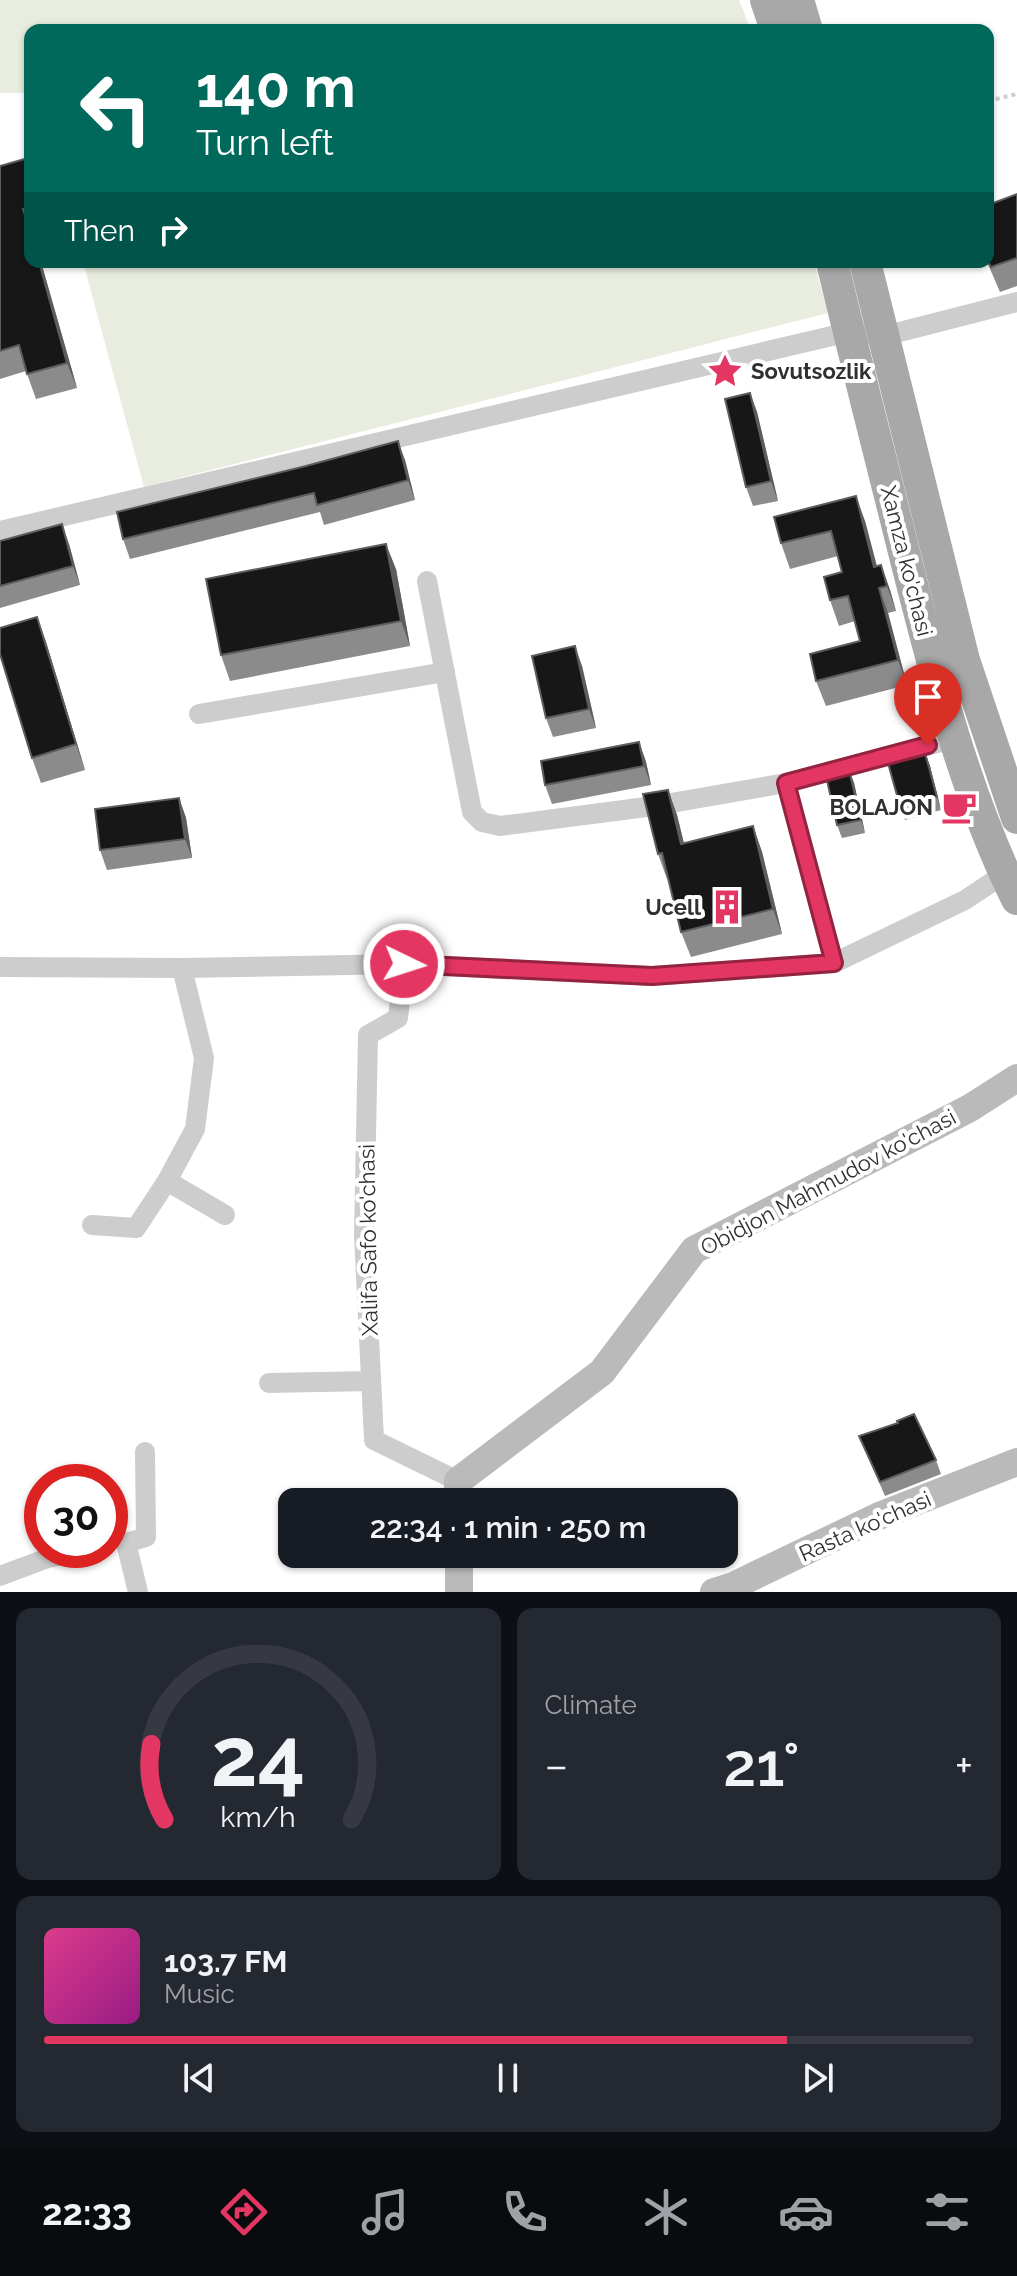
<!DOCTYPE html>
<meta charset="utf-8">
<style>
body{margin:0;font-family:Raleway,sans-serif;background:#242831;color:#f1f3f6;height:100vh;display:flex;flex-direction:column;font-size:30px;white-space:nowrap}
*{box-sizing:border-box;margin:0}
p{font-size:26px;color:#9ea1a6}
.icon{flex:none;width:44px;height:44px;fill:none;stroke:currentColor;stroke-width:2;stroke-linecap:round;stroke-linejoin:round}
.map{position:relative;height:1592px;overflow:hidden}
.details{display:flex;flex-direction:column;gap:16px;padding:16px;background:#0d0f14;flex:1}
.details>*{flex:none}
.banner{position:absolute;left:24px;top:24px;width:970px;height:244px;border-radius:16px;box-shadow:0 2px 6px #0004;background:#00695c;color:#fff;overflow:hidden}
.speed{position:absolute;left:24px;top:1464px;display:flex;gap:16px;font-size:40px;font-weight:700;text-align:center}
.speed>*{display:grid;place-content:center;width:104px;height:104px;border-radius:50%;background:#171b24;box-shadow:0 2px 6px #0004;line-height:1}
.speed .limit{border:12px solid #d22;background:#fff;color:#111}
.pin{position:absolute;display:grid;place-items:center;width:68px;height:68px;color:#fff;margin:-82px -34px;border-radius:50% 50% 50% 0;rotate:-45deg;box-shadow:0 0 8px #0007}
.pin .icon{rotate:45deg}
.me{position:absolute;width:88px;margin:-44px;rotate:94deg;stroke-linejoin:round;filter:drop-shadow(0 0 6px #0008)}
.turn{display:flex;align-items:center;gap:28px;height:168px;padding:0 40px;font-size:36px}
.turn .icon{width:104px;height:104px;stroke-width:2.5}
.turn b{display:block;font-size:56px;line-height:68px}
.then{display:flex;align-items:center;height:76px;padding:0 40px;background:#0003;gap:16px;font-size:30px}
.big{font-size:60px;font-weight:600;line-height:1.1}
.details .widget{flex:1;display:flex;flex-direction:column;justify-content:center;gap:12px;min-width:0;padding:0 28px;border-radius:16px;background:#242831}
.details .dial{align-items:center;gap:0}
.dial svg{height:208px;overflow:visible;fill:none;stroke:#363941;stroke-width:7;stroke-linecap:round;text-anchor:middle}
.dial text{fill:#f1f3f6;stroke:none}
.song{display:flex;align-items:center;gap:24px}
.cover{width:96px;height:96px;border-radius:12px;background:linear-gradient(135deg,hsl(330 70% 55%),hsl(310 70% 35%))}
.played{height:8px;border-radius:4px;background:linear-gradient(90deg,#e43662 80%,#363941 80%)}
.keys{display:flex;justify-content:space-around;direction:ltr}
.heat{display:flex;justify-content:space-between;align-items:center;font-size:44px;direction:ltr}
.details .tiles{flex:1;display:grid;gap:16px;grid-template-columns:1fr 1fr}
.widget:last-child{grid-column:span 2}
.trip{position:absolute;left:278px;top:1488px;width:460px;height:80px;border-radius:16px;background:#171b24;box-shadow:0 2px 6px #0004;font-weight:600;line-height:80px;text-align:center}
.tabs{display:flex;height:128px;justify-content:space-around;align-items:center;background:#090b0e;color:#9ea1a6}
.tabs .icon{width:56px;height:56px}
.tabs .active{color:#e43662}
.tabs b{font-size:36px;color:#f1f3f6}
.map>svg:first-child{display:block}
</style>
<div class="map">
<svg width="1017" height="1592" viewBox="0 0 1017 1592">
<rect width="100%" height="100%" fill="#fff"/>
<g fill="#e9eddf">
<polygon points="0,0 739,0 751,30 30,30 30,93 0,93"/>
<polygon points="83,262 814,262 828,313 144,487"/>
</g>
<g fill="none" stroke-linecap="round" stroke-linejoin="round">
<polyline stroke="#cdcdcd" stroke-width="4" stroke-dasharray="4 4" stroke-linecap="butt" points="988,101 1017,94"/>
<g stroke="#cdcdcd" stroke-width="20">
<polyline points="0,531 849,332 884,336 1017,302"/>
<polyline points="427,581 472,812 482,822 500,826 654,806 786,783 956,738"/>
<polyline points="199,714 445,672"/>
<polyline points="786,783 834,963"/>
<polyline points="404,964 398,1018 368,1035 364,1235 374,1440 458,1481"/>
<polyline points="0,967 182,968 404,964 652,976 834,963 965,900 1004,874"/>
<polyline points="167,1181 225,1215"/>
<polyline points="92,1225 136,1228 167,1181 195,1129 204,1058 182,968"/>
<polyline points="269,1383 371,1381"/>
<polyline points="0,1576 48,1558 89,1550"/>
<polyline points="138,1592 126,1543 146,1537 145,1452"/>
</g>
<g stroke="#bababa" stroke-width="28">
<polyline points="458,1502 458,1481 602,1372 694,1250 970,1108 1017,1078"/>
<polyline points="459,1554 459,1592"/>
<polyline points="714,1592 733,1586 879,1516 1017,1462"/>
</g>
<g stroke="#a8a8a8" stroke-width="32">
<polyline points="766,0 776,30"/>
<polyline points="798,0 807,30"/>
<path d="M832 262C856 363 882 463 907 564 935 675 966 797 1017 899"/>
<polyline points="865,262 964,660 1017,818"/>
</g>
</g>
<g fill="#8b8b8b">
<polygon points="30,165 30,262 41,262 77,388 36,399 26,371 0,379 0,166"/>
<polygon points="1017,194 1017,286 1000,292 987,262 988,262"/>
<polygon points="750,393 757,412 778,501 753,506 746,487"/>
<polygon points="405,460 415,500 324,525 320,512 130,559 123,539"/>
<polygon points="865,521 877,566 881,565 890,590 896,611 888,613 907,685 826,706 816,681 860,641 855,621 839,626 830,600 842,572 838,556 790,569 781,543"/>
<polygon points="0,541 69,544 80,585 0,608"/>
<polygon points="396,569 410,646 230,681 221,655"/>
<polygon points="37,617 46,642 85,770 41,783 32,758"/>
<polygon points="582,666 596,728 553,737 546,718"/>
<polygon points="639,742 646,762 651,785 552,804 545,785"/>
<polygon points="925,753 930,766 941,810 905,820 900,806"/>
<polygon points="849,770 854,783 865,833 842,838 837,825"/>
<polygon points="668,790 677,815 684,843 753,826 762,852 782,934 691,957 681,932 668,879 667,879 658,854"/>
<polygon points="179,798 186,818 192,858 107,870 100,850"/>
<polygon points="859,1436 936,1460 941,1474 885,1496"/>
</g>
<g fill="#5d5d5d">
<polygon points="39,262 41,262 77,388 67,363"/>
<polygon points="750,393 757,412 778,501 771,481"/>
<polygon points="398,441 405,460 415,500 408,480"/>
<polygon points="856,496 865,521 882,587 874,567"/>
<polygon points="62,524 69,544 80,585 73,566"/>
<polygon points="386,544 396,569 410,646 401,621"/>
<polygon points="881,565 890,590 896,611 887,586"/>
<polygon points="879,588 888,613 907,685 898,660"/>
<polygon points="37,617 46,642 85,770 76,744"/>
<polygon points="575,646 582,666 596,728 589,709"/>
<polygon points="639,742 646,762 651,785 644,766"/>
<polygon points="925,753 930,766 941,810 937,797"/>
<polygon points="849,770 854,783 865,833 861,820"/>
<polygon points="668,790 677,815 690,869 681,844"/>
<polygon points="179,798 186,818 192,858 185,839"/>
<polygon points="753,826 762,852 782,934 773,909"/>
</g>
<g fill="#171717" stroke="#5d5d5d" stroke-width="2">
<polygon points="28,158 30,166 30,207 23,209 30,232 30,262 39,262 67,363 27,374 19,345 0,351 0,166"/>
<polygon points="1017,194 1017,258 991,267 988,261 988,205"/>
<polygon points="750,393 771,481 746,487 725,399"/>
<polygon points="398,441 408,480 317,505 314,493 123,539 117,512 306,466"/>
<polygon points="856,496 874,567 881,565 887,586 879,588 898,660 816,681 810,654 860,641 848,596 830,600 824,577 842,572 831,531 781,543 774,517"/>
<polygon points="62,524 73,566 0,586 0,541"/>
<polygon points="386,544 401,621 221,655 206,579"/>
<polygon points="37,617 76,744 32,758 0,654 0,628"/>
<polygon points="575,646 589,709 546,718 532,656"/>
<polygon points="639,742 644,766 545,785 541,761"/>
<polygon points="925,753 937,797 900,806 888,763"/>
<polygon points="849,770 861,820 837,825 826,776"/>
<polygon points="668,790 681,844 753,826 773,909 681,932 662,853 658,854 643,794"/>
<polygon points="179,798 185,839 100,850 95,809"/>
<polygon points="914,1414 936,1460 880,1482 859,1436 898,1423 897,1421"/>
</g>
<g fill="none" stroke-linecap="round" stroke-linejoin="round">
<g stroke="#942340" stroke-width="20">
<polyline id="route" points="404,964 652,976 834,963 786,783 928,745"/>
</g>
<use href="#route" stroke="#e43662" stroke-width="14"/>
</g>
<defs>
<g id="sight-bare" transform="scale(2.76)"><path d="M0-6L1.8-2.2L6-1.7L2.9 1.2L3.7 5.4L0 3.3L-3.7 5.4L-2.9 1.2L-6-1.7L-1.8-2.2Z" fill="#e43662" stroke="#fff" stroke-width="2.5" paint-order="stroke"/></g>
<g id="cafe-bare" transform="scale(2.76)"><path d="M-5.5-4.5H6V0H3Q3 3.5 0 3.5H-2.5Q-5.5 3.5-5.5 0ZM3-3.2v2h1.7v-2ZM-6 4.5H4V6H-6Z" fill="#e43662" stroke="#fff" stroke-width="2.5" paint-order="stroke"/></g>
<g id="building-bare" transform="scale(2.76)"><path d="M-4-6H4V6H1V3H-1V6H-4ZM-2.5-4.3h1.7v1.8h-1.7ZM.8-4.3h1.7v1.8H.8ZM-2.5-1h1.7V.8h-1.7ZM.8-1h1.7V.8H.8Z" fill="#e43662" stroke="#fff" stroke-width="2.5" paint-order="stroke"/></g>
</defs>
<g fill-rule="evenodd">
<use href="#sight-bare" x="725" y="371"/>
<use href="#cafe-bare" x="959" y="807"/>
<use href="#building-bare" x="727" y="907"/>
</g>
<g text-anchor="middle" dominant-baseline="central" stroke-width="8" stroke-linejoin="round" paint-order="stroke">
<g font-size="22" font-weight="bold" fill="#303030" stroke="#fff" text-anchor="end">
<text x="751" y="371" text-anchor="start">Sovutsozlik</text>
<text x="933" y="807">BOLAJON</text>
<text x="701" y="907">Ucell</text>
</g>
<g font-size="22" fill="#303030" stroke="#fff">
<text transform="translate(907 561) rotate(76)">Xamza ko'chasi</text>
<text transform="translate(828 1182) rotate(-28)">Obidjon Mahmudov ko'chasi</text>
<text transform="translate(368 1240) rotate(-91)">Xalifa Safo ko'chasi</text>
<text transform="translate(865 1526) rotate(-24)">Rasta ko'chasi</text>
</g>
</g>
</svg>
<div class="speed"><div class="limit">30</div></div>
<div class="pin" style="left:928px;top:745px;background:#d93025"><svg class="icon" aria-label="arrive" viewBox="0 0 24 24"><path d="M6 21V4h12l-3 4 3 4H6"/></svg></div>
<svg class="me" style="left:404px;top:964px" viewBox="-20 -20 40 40"><circle r="17" fill="#e43662" stroke="#fff" stroke-width="3"/><path d="M0-11L8 9 0 5-8 9z" fill="#fff"/></svg>
<div class="trip">22:34 · 1 min · 250 m</div>
<div class="banner">
<div class="turn"><svg class="icon" aria-label="left" viewBox="0 0 24 24"><path d="M17 20v-9H6M10 6l-5 5 5 5"/></svg><div><b>140 m</b>Turn left</div></div>
<div class="then">Then<svg class="icon" aria-label="right" viewBox="0 0 24 24"><path d="M7 20v-9h11M14 6l5 5-5 5"/></svg></div>
</div>
</div>
<section class="details">
<div class="tiles">
<div class="widget dial"><svg viewBox="0 0 100 80">
<path d="M14 69A42 42 0 1 1 86 69"/>
<path d="M14 69A42 42 0 0 1 9 40" stroke="#e43662"/>
<text x="50" y="56" font-size="32" font-weight="700">24</text>
<text x="50" y="72" font-size="11">km/h</text>
</svg></div>
<div class="widget"><p>Climate</p>
<div class="heat"><a>−</a><b class="big">21°</b><a>+</a></div>
</div>
<div class="widget">
<div class="song"><i class="cover"></i><div><b>103.7 FM</b><p>Music</p></div></div>
<div class="played"></div>
<div class="keys"><svg class="icon" aria-label="previous" viewBox="0 0 24 24"><path d="M18 5L8 12l10 7zM5 5v14"/></svg><svg class="icon" aria-label="pause" viewBox="0 0 24 24"><path d="M8 5v14M16 5v14"/></svg><svg class="icon" aria-label="next" viewBox="0 0 24 24"><path d="M6 5l10 7-10 7zM19 5v14"/></svg></div>
</div>
</div>
</section>
<nav class="tabs">
<b>22:33</b>
<svg class="icon active" aria-label="directions" viewBox="0 0 24 24"><path d="M12 3l9 9-9 9-9-9zM9 14v-3h6M13 9l2 2-2 2"/></svg>
<svg class="icon" aria-label="music" viewBox="0 0 24 24"><path d="M9 18V5l10-2v13"/><circle cx="6" cy="18" r="3"/><circle cx="16" cy="16" r="3"/></svg>
<svg class="icon" aria-label="phone" viewBox="0 0 24 24"><path d="M5 4h4l2 5-3 2q2 4 5 5l2-3 5 2v4C11 20 4 13 5 4z"/></svg>
<svg class="icon" aria-label="climate" viewBox="0 0 24 24"><path d="M12 3v18M4 7l16 10M4 17L20 7"/></svg>
<svg class="icon" aria-label="car" viewBox="0 0 24 24"><path d="M5 17H2v-5l4-1 3-4h7l3 4 3 1v5h-3M9 17h6M6 11h13"/><circle cx="7" cy="17" r="2"/><circle cx="17" cy="17" r="2"/></svg>
<svg class="icon" aria-label="filters" viewBox="0 0 24 24"><path d="M4 7h16M4 17h16"/><circle cx="9" cy="7" r="2"/><circle cx="15" cy="17" r="2"/></svg>
</nav>
